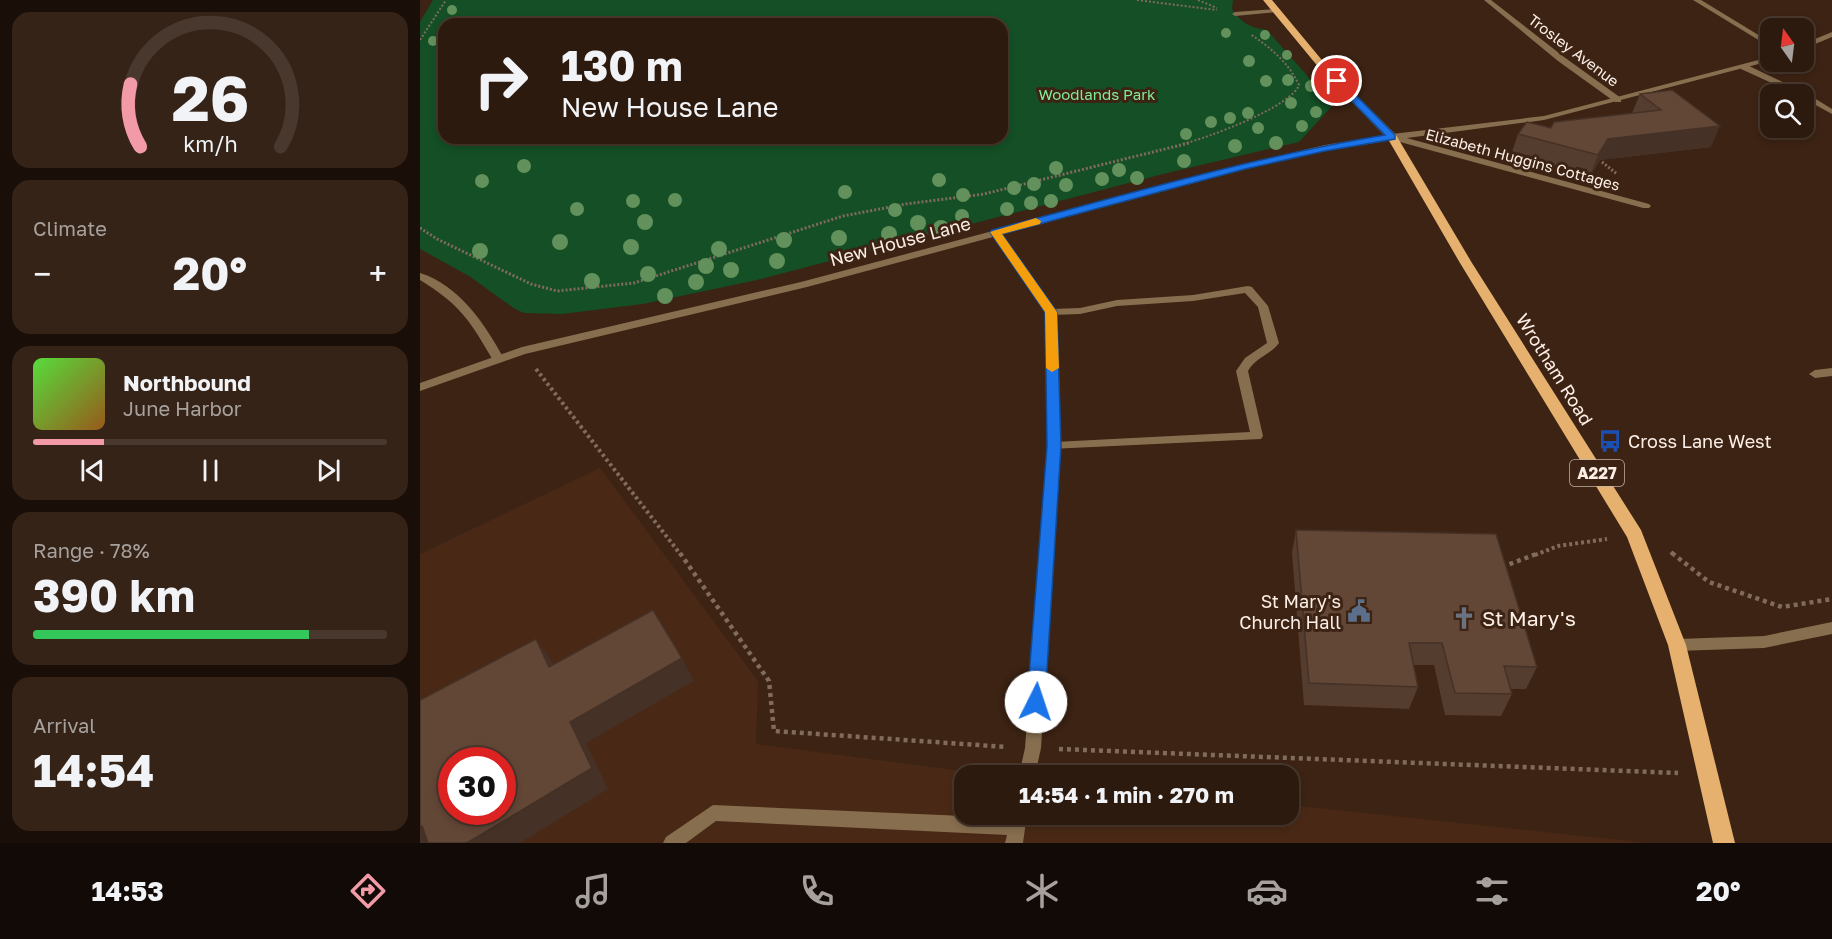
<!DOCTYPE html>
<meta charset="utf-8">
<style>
body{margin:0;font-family:"Golos Text",sans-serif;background:#352317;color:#f1f3f6;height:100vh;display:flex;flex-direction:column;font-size:22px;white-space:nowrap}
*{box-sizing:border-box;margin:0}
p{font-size:20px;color:#a7a19e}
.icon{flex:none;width:33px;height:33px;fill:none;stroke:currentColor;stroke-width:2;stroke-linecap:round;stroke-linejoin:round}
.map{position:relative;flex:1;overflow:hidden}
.drawer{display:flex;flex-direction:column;gap:12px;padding:12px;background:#190e08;width:420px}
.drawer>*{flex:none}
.hud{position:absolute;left:18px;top:18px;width:570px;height:126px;border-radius:18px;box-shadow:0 3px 9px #0003,0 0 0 2px #48382e;background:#2d1a0e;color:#f1f3f6;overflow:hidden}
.needle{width:39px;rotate:346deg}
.buttons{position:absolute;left:1340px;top:18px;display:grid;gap:12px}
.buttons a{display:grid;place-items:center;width:54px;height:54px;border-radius:12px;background:#2d1a0e;box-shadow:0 3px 9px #0003,0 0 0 2px #48382e;font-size:30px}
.speed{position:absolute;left:18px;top:747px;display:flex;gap:12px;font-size:30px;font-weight:700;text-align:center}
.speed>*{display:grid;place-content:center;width:78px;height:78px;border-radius:50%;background:#2d1a0e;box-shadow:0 3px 9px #0003,0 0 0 2px #48382e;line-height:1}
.speed .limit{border:9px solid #d22;background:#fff;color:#111}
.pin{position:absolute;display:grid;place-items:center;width:51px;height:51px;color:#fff;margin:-26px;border:3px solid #fff;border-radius:50%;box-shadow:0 2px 6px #0007}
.me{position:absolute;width:66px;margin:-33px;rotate:4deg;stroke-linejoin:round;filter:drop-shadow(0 0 4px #0008)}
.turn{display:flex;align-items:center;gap:21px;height:126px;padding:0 24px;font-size:27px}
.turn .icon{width:78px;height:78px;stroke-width:2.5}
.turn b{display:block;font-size:42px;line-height:51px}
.big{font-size:45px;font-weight:700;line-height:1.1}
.drawer .tile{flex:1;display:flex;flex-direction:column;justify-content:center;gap:9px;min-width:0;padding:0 21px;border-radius:18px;background:#352317}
.drawer .dial{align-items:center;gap:0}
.dial svg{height:156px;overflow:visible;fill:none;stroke:#48382e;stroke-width:7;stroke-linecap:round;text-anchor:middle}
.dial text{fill:#f1f3f6;stroke:none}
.song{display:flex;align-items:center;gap:18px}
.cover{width:72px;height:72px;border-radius:9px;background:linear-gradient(135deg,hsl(110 70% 55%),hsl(30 70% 35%))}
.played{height:6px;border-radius:3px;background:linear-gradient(90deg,#f39aa8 20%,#48382e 20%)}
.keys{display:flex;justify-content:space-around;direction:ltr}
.heat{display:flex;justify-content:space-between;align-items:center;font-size:33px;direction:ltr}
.charge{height:9px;border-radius:4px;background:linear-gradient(90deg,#34c759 78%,#48382e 0)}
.trip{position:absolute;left:534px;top:765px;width:345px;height:60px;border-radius:18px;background:#2d1a0e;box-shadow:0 3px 9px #0003,0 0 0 2px #48382e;font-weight:700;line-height:60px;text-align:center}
.menu{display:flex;height:96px;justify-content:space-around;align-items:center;background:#120a06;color:#a7a19e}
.menu .icon{width:42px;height:42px}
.menu .current{color:#f39aa8}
.menu b{font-size:27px;color:#f1f3f6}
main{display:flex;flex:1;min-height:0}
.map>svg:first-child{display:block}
</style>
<main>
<section class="drawer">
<div class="tile dial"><svg viewBox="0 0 100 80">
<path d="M14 69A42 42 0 1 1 86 69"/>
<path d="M14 69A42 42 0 0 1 9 37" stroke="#f39aa8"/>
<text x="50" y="56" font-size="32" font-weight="700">26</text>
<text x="50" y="72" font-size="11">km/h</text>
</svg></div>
<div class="tile"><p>Climate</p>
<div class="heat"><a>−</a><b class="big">20°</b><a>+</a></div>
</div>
<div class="tile">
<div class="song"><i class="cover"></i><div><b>Northbound</b><p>June Harbor</p></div></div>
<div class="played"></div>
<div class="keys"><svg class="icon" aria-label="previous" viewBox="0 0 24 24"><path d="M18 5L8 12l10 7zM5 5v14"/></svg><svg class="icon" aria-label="pause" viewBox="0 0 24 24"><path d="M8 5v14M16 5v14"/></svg><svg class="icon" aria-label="next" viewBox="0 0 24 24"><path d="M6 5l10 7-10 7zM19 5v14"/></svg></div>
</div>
<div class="tile"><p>Range · 78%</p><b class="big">390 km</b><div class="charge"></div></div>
<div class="tile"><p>Arrival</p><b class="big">14:54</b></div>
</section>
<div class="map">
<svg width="1412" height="843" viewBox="0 0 1412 843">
<rect width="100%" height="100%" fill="#3c2313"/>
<path fill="#492915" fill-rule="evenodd" d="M180 468 338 681 336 744 573 775H607L544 776V814H868L869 805 1228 843H0V554ZM32 760H82V812H32Z"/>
<path fill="#144f25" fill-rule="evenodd" d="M13 0H813L812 9C821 23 831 28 847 30L913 105 879 142 743 174 337 280 223 304 142 314 104 313 95 309 49 276 0 249V22ZM24 24H582V138H24Z"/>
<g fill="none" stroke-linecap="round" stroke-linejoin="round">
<g stroke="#806b5d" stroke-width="2" stroke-dasharray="2 2" stroke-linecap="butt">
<polyline points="717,0 797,10"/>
<polyline points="778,0 797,8"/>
<polyline points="0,40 26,0"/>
<path d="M763 144C787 138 871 107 879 85 868 62 851 48 830 34"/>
</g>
<g stroke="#806b5d" stroke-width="3" stroke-dasharray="2 2" stroke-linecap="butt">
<polyline points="1182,162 1197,174"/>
<polyline points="0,228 17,239 111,284 137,291 214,283 423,216 486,204 564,194 769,143"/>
</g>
<g stroke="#806b5d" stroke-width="4" stroke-dasharray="3 3" stroke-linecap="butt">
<polyline points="116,369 261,555"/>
<polyline points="1251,552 1254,555"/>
<polyline points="1115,555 1138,546 1187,539"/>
</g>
<g stroke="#806b5d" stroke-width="4.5" stroke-dasharray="4 4" stroke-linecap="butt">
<polyline points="260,553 349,681 354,731 587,747"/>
<polyline points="1252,553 1289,582 1362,607 1412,599"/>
<polyline points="1082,567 1119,553"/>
<polyline points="639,749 1258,773"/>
</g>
<g fill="#876e4f" fill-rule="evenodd">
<polygon points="855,9 857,10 857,12 815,16 812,14 815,12"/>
<path d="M828 286 832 287 848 306 859 343C850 355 835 358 828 371L843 436 841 439 630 449 628 446 630 443 634 442 830 432 816 371 825 358 847 343 838 307 825 293 773 301 697 306 660 314 631 315 626 312 631 309 660 308 697 300 773 295Z"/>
<polygon points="1412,368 1412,376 1395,378 1389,374 1395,370"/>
<polygon points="293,805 590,818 590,814 607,814 603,843 585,843 587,835 296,821 266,843 243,843 246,837"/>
</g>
<g fill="#876e4f" fill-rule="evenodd">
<polygon points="1064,0 1071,0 1144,57 1201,98 1201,102 1195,102 1138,61"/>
<polygon points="1273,0 1281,0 1350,42 1350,47"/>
<polygon points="1321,65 1327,65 1386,93 1412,109 1412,114 1383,98 1383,94 1376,94 1321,69"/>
<polygon points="972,134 1229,204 1231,206 1229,208 1223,208 969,139 968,137"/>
<polygon points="576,229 579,230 636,312 640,446 621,748 615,776 599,775 605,748 628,446 626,312 571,232"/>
<path d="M0 273C39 285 66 325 84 359L82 362H74C50 321 42 306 0 280Z"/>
<polygon points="1412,622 1412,634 1344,648 1257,651 1252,649 1250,645 1252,641 1257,639 1344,636"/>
</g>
<g fill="#876e4f" fill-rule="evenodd">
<polygon points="1412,32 1412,37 1383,49 1383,44"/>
<polygon points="1350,57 1350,61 1124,120 972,140 905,151 826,169 387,287 105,354 0,391 0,383 102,347 381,282 824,164 905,145 972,134 1124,116"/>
</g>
<polygon fill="#e6b16f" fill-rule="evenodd" points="843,0 852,0 906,65 976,135 1052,263 1221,530 1266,645 1315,843 1293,843 1248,645 1207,537 1040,263 968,139 900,69"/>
</g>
<g fill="#62915c">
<circle cx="32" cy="10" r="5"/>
<circle cx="806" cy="33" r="5"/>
<circle cx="845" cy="35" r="5"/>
<circle cx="13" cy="41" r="5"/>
<circle cx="867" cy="55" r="5"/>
<circle cx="829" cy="61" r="6"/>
<circle cx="868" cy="80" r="6"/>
<circle cx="846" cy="81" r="6"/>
<circle cx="891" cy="86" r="6"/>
<circle cx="914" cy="93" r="6"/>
<circle cx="871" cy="103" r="6"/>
<circle cx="896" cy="112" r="6"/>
<circle cx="828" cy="113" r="6"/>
<circle cx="810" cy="118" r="6"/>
<circle cx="791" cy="122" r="6"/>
<circle cx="882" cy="126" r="6"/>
<circle cx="838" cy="128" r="6"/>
<circle cx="766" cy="134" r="6"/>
<circle cx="856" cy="143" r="7"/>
<circle cx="815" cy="146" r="7"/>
<circle cx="764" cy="161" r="7"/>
<circle cx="104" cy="166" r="7"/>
<circle cx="636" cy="168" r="7"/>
<circle cx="699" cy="170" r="7"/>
<circle cx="717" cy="178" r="7"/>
<circle cx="682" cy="179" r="7"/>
<circle cx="519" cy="180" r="7"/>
<circle cx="62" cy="181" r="7"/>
<circle cx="614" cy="184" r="7"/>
<circle cx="646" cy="185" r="7"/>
<circle cx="594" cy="188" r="7"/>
<circle cx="425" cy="192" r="7"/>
<circle cx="543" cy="195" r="7"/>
<circle cx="255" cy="200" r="7"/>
<circle cx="213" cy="201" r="7"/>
<circle cx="631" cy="201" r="7"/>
<circle cx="611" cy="203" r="7"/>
<circle cx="157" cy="209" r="7"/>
<circle cx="587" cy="209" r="7"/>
<circle cx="475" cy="210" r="7"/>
<circle cx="542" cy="216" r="7"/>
<circle cx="225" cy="222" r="8"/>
<circle cx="498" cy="223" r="8"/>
<circle cx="521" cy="228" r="8"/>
<circle cx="469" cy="234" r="8"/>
<circle cx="419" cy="238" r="8"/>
<circle cx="364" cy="240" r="8"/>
<circle cx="140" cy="242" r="8"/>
<circle cx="211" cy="247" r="8"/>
<circle cx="299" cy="249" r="8"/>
<circle cx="60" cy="251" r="8"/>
<circle cx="357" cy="261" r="8"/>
<circle cx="286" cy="266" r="8"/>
<circle cx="311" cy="270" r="8"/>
<circle cx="228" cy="274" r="8"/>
<circle cx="172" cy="281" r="8"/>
<circle cx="276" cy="282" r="8"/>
<circle cx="245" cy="296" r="8"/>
</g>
<g fill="#543c2e">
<polygon points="1220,94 1291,147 1180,160 1170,176 1091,155 1098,134 1212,113"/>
<polygon points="876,530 1117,667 1106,689 1090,689 1092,694 1081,716 1025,715 1014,665 993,665 998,687 989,709 884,705 872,553"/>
</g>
<g fill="#453126">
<polygon points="1300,126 1291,147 1180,160 1170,176 1178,155 1188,139"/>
<polygon points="116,639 132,662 145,689 129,667"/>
<polygon points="262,658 274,681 166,743 188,789 100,843 47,843 150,722"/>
<polygon points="2,826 21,843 0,843 0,827"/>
</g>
<g fill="#624636" stroke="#453126" stroke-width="1.5" fill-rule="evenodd">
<polygon points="1252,90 1300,126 1188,139 1178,155 1098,134 1107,122 1131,128 1134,122 1241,110 1220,94"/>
<polygon points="876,530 1076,534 1117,667 1084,666 1092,694 1035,693 1022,643 989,643 998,687 889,683"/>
<path d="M233 610 262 658 150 722 172 768 47 843H8L2 826 0 827V700L116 639 129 667ZM32 760H82V812H32Z"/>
</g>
<path fill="#1a73e8" stroke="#114b97" stroke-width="1.5" d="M914 79H920L975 135V139L905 151 825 169 582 234 637 312 641 446 625 702 622 708 616 710 610 708 607 702 627 446 625 312 570 232 572 230C702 196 832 157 965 135L914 83Z"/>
<polygon fill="#f59e0b" points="616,218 621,221 620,224 582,234 637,312 639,368 632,372 626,368 625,312 570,232"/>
<defs>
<g id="bus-bare" transform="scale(1.8)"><path d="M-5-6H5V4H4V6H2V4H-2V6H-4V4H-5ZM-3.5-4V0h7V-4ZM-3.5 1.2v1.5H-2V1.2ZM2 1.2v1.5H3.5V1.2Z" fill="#1a4fb4" stroke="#3c2313" stroke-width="2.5" paint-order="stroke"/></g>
<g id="civic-bare" transform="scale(1.8)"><path d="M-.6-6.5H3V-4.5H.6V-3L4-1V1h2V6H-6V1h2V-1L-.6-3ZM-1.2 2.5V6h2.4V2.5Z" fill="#5c6f8a" stroke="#3c2313" stroke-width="2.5" paint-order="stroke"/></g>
<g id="church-bare" transform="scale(1.8)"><path d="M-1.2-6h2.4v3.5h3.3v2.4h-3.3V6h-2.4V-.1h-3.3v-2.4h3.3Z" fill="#6b7280" stroke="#3c2313" stroke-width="2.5" paint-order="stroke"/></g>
</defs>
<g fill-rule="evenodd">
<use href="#bus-bare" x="1190" y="441"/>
<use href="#civic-bare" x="939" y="611"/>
<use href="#church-bare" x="1044" y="618"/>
</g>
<g text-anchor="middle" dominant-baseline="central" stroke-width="6" stroke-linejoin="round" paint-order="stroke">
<g font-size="15" fill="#fdefe7" stroke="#3c2313">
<text transform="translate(1154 50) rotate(37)">Trosley Avenue</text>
<text transform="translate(1103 159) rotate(15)">Elizabeth Huggins Cottages</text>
</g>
<g font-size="15" fill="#81eb98" stroke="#3c2313">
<text x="677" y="94">Woodlands Park</text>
</g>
<rect fill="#3c2313" stroke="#c3b2a7" stroke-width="1.5" x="1150" y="460" width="54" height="26" rx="4.5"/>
<g font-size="16" font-weight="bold" fill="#fdefe7">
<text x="1177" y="473">A227</text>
</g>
<g font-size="18" fill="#fdefe7" stroke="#3c2313">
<text transform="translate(480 241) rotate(-15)">New House Lane</text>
<text transform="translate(1135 369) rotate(58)">Wrotham Road</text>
</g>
<g font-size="18" fill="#fdefe7" stroke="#3c2313" text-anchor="start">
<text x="1208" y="441">Cross Lane West</text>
<text x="921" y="601" text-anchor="end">St Mary's<tspan x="921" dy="21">Church Hall</tspan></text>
</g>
<g font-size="21" fill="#fdefe7" stroke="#3c2313" text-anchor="start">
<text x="1062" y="618">St Mary's</text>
</g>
</g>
</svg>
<div class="buttons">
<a><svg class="needle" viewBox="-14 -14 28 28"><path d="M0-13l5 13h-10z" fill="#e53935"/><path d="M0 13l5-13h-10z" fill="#a7a19e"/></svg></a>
<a><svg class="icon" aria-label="search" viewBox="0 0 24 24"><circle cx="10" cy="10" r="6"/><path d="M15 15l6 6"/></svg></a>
</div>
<div class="speed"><div class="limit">30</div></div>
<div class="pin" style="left:917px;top:81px;background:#d93025"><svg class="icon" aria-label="arrive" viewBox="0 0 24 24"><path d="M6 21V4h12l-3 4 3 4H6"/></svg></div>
<svg class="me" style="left:616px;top:702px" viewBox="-20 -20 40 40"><circle r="19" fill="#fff"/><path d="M0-13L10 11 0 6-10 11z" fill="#1a73e8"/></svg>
<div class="trip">14:54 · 1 min · 270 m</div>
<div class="hud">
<div class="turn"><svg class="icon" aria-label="right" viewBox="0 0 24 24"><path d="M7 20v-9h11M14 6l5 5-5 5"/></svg><div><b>130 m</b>New House Lane</div></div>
</div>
</div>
</main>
<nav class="menu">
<b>14:53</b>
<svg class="icon current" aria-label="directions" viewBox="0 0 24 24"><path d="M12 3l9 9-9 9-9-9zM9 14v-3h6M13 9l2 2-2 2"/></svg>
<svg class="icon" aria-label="music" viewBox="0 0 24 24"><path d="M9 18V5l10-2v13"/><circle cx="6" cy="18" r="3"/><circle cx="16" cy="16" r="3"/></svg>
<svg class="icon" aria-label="phone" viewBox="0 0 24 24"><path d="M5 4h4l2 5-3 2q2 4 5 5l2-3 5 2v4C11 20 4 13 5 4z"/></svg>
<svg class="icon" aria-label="climate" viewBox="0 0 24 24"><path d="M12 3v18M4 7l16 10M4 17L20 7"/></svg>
<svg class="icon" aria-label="car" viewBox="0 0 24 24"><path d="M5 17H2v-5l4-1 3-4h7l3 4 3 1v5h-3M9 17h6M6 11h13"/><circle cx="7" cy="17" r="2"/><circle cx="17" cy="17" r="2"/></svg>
<svg class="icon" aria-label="filters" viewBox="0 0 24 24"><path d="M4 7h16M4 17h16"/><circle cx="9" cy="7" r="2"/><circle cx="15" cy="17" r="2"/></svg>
<b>20°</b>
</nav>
